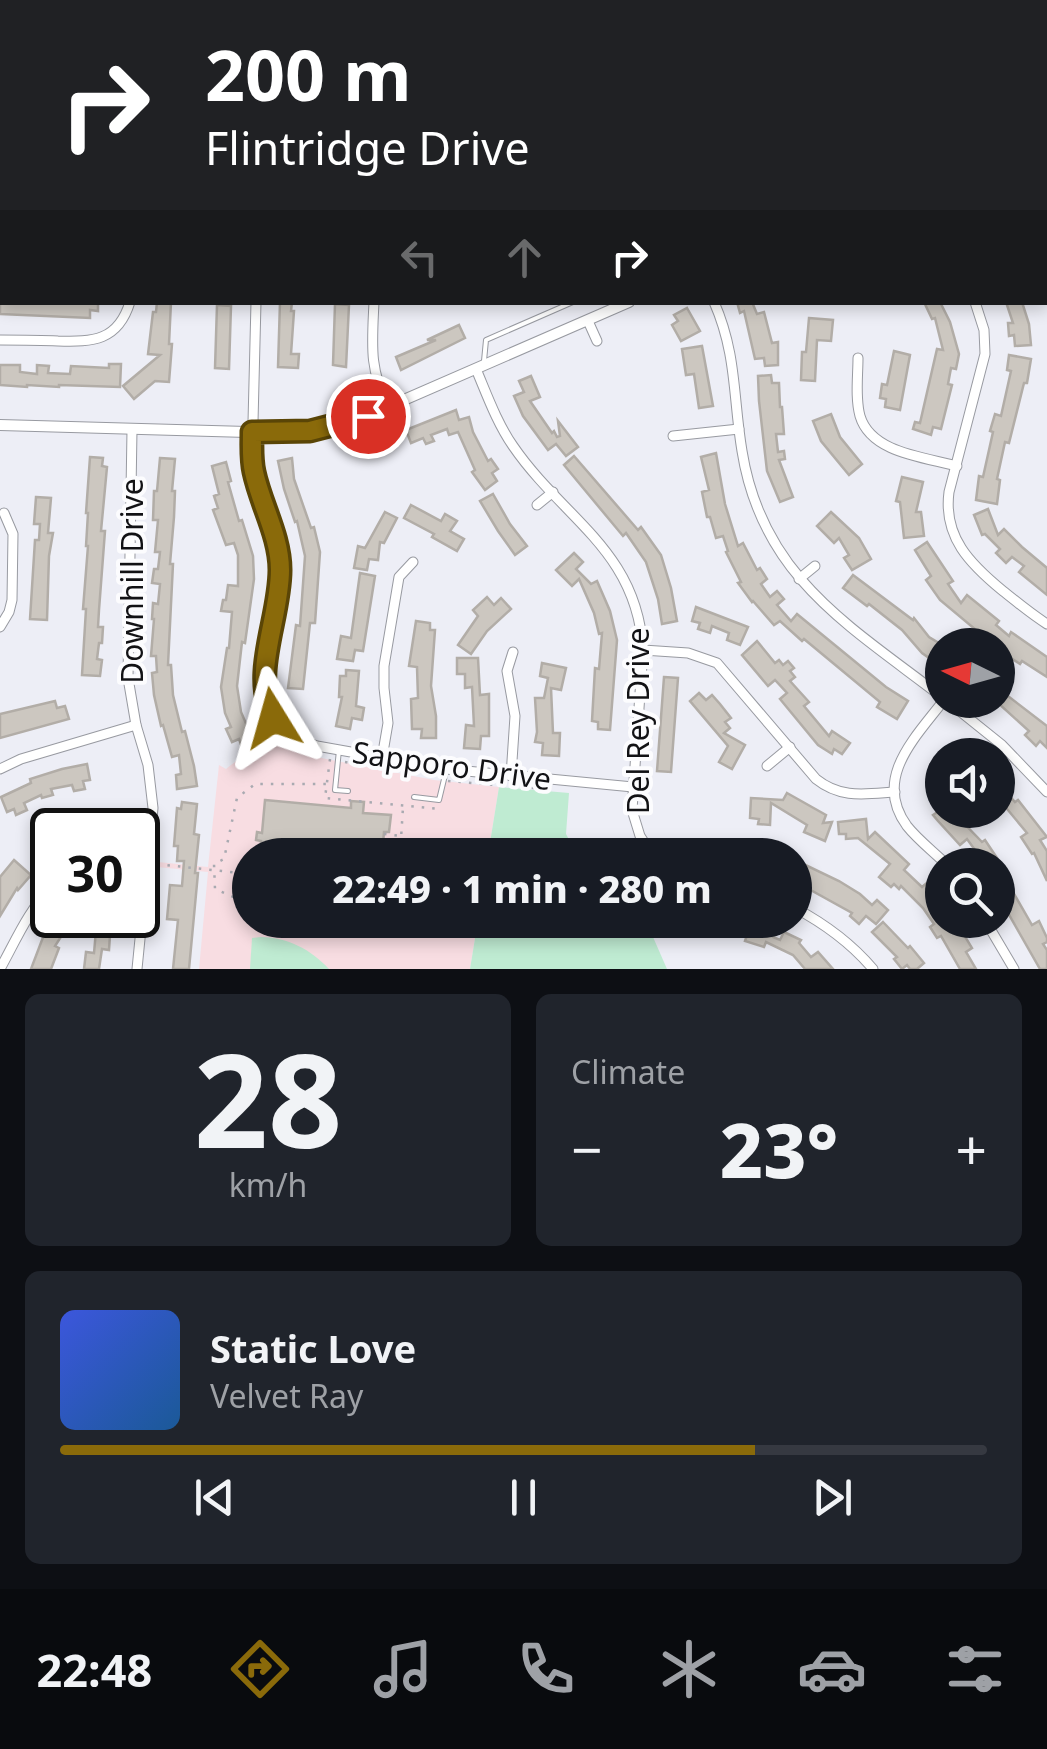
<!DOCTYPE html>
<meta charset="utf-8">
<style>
body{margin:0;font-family:"Noto Sans",sans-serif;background:#20242c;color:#f1f3f6;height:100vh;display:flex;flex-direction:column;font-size:38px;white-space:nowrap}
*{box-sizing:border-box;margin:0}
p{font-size:32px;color:#9ea1a6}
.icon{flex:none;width:55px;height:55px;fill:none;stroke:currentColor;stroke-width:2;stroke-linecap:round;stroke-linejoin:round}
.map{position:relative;height:969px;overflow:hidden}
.details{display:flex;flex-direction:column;gap:25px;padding:25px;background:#0d0f14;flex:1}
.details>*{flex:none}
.guide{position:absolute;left:0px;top:0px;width:1048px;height:305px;box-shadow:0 5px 15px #0003;background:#202124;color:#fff;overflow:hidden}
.needle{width:65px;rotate:275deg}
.buttons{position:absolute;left:925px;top:628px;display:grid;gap:20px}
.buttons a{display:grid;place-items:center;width:90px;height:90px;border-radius:50%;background:#171b24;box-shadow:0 5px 15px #0003;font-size:50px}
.speed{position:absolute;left:30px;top:808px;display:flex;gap:20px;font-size:50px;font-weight:700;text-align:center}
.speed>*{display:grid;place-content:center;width:130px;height:130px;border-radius:50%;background:#171b24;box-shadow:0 5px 15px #0003;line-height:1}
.speed .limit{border:5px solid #111;border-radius:15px;background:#fff;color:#111}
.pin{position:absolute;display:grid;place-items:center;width:85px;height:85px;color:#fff;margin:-42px;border:5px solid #fff;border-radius:50%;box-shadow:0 2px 10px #0007}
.me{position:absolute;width:110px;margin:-55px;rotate:352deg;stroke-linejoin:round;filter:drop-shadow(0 0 8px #0008)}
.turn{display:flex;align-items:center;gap:35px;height:210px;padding:0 40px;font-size:45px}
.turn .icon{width:130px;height:130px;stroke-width:2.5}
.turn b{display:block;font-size:70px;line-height:85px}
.lanes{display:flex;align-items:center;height:95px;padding:0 40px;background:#0003;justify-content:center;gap:50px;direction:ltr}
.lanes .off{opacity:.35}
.big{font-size:75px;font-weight:800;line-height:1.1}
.details .widget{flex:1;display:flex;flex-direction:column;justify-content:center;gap:15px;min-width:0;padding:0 35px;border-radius:15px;background:#20242c}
.details .dial{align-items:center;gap:0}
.dial b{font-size:130px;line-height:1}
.song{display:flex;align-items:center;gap:30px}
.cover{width:120px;height:120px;border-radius:15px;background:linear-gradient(135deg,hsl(230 70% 55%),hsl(210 70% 35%))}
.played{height:10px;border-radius:5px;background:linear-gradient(90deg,#8a6a0a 75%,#363941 75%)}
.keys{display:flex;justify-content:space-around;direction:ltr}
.heat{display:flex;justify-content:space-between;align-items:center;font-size:55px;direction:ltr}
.details .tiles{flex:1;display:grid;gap:25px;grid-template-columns:1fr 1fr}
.widget:last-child{grid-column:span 2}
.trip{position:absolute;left:232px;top:838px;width:580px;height:100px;border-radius:50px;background:#171b24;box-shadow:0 5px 15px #0003;font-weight:800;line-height:100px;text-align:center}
.tab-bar{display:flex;height:160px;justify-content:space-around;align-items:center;background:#090b0e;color:#9ea1a6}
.tab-bar .icon{width:70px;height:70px}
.tab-bar .on{color:#8a6a0a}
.tab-bar b{font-size:45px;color:#f1f3f6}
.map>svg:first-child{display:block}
</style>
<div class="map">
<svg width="1047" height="969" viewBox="0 0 1047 969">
<rect width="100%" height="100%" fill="#edeef6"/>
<polygon fill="#f8dde2" points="270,734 288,748 306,755 434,780 499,787 488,855 250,855 250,920 478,920 470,969 199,969 208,872 157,867 158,862 208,867 219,765 226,769"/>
<g fill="#bfebd2">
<polygon points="499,787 569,793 566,834 577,855 488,855"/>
<polygon points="478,920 633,920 653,937 667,969 470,969"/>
<path d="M261 937C289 938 310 949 329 969H250L252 938Z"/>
</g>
<g fill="#ccc7c0" stroke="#b2ada7" stroke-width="2.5">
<polygon points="0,302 98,302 98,311 90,310 90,318 0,314"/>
<polygon points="157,302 171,302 169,344 172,344 169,382 155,381 134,399 123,386 160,355 148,354 153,312 156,312"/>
<polygon points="280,302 292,302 291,311 294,311 291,354 299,354 298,368 278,367"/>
<polygon points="737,302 752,302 757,314 764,312 772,343 778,342 778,365 765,366 764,358 755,359 744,311 740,313"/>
<polygon points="924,302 940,302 950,322 959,354 956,369 951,368 948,384 952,385 941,429 933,427 931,435 913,429 915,422 920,423 937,349 943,350 935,318 932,319"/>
<polygon points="1006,302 1022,302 1029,324 1031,345 1015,346 1014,335 1009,336 1008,323 1013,323"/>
<polygon points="335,304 349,305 346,367 333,365"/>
<polygon points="217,305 231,306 229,369 215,368"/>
<polygon points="687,308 700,331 681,341 672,325 678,321 674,315"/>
<polygon points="809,318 833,320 831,341 817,340 815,381 801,380 802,352 806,352"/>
<polygon points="459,325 465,338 401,370 396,357 436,340 427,340"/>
<polygon points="702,346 713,406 699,408 694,374 686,375 682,349"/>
<polygon points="894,351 910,355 900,410 885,407 886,399 880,398 882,384 887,385"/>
<polygon points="1009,355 1031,359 1027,383 1024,383 1009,443 1005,442 997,479 1000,480 997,504 976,500 979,476 983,477 993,432 990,431 995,414 1001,416 1011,371 1007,370"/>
<polygon points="109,364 121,364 120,387 59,385 59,387 27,385 27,387 0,385 0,365 20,365 20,372 37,374 37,365 49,366 48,373 70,374 71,366 109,368"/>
<polygon points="771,375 772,383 779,383 780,407 782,407 784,434 776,434 778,452 784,451 785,459 779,460 793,497 780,502 767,471 759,401 758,376"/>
<polygon points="531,376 540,397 530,401 552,433 554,431 557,437 560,436 558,421 578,447 566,456 556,444 548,450 523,416 514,396 524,392 519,381"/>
<polygon points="456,410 459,420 469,417 473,432 488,461 491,459 498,469 492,473 497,481 485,490 472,472 475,470 458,432 449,435 447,429 431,435 434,441 426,444 423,438 411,443 406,430"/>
<polygon points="831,414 840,437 862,464 849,475 821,441 813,421"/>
<polygon points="716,453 725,504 738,546 743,543 757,570 760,568 767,579 761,584 770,597 777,591 784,599 777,605 791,621 797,614 886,687 908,701 897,719 877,707 880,702 804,639 802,641 780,621 774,625 753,601 752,602 738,583 741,582 726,552 728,551 723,536 716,538 710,517 707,517 702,492 709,490 701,457"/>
<polygon points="574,456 638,530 641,527 661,555 671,588 677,621 662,624 658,599 646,562 626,533 623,536 564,465"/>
<polygon points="90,457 103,458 102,466 107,467 101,531 105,531 99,610 98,627 103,627 102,643 99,643 97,659 102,660 100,676 82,675 86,609 83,609 88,546 86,546 88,513 86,513"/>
<polygon points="160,458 175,459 172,491 175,491 174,517 170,564 173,564 168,665 171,665 173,695 182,732 185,731 194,766 197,786 177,789 176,775 181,774 179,755 172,757 163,725 161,726 154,695 152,673 157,672 156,656 151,656 154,619 152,619 153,603 158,604 160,584 152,583 154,569 158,569 160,552 155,552 158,520 153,520 154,491 157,491"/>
<polygon points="292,458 294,479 311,528 314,527 320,552 315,623 310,623 303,689 288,688 296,625 300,626 305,556 297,521 295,522 284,489 278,461"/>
<polygon points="226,462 231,481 228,482 239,521 242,520 253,556 254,579 245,643 242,642 237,686 241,712 254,742 242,747 239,739 232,742 226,729 231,727 225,713 221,687 227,648 229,648 232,612 221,611 223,600 226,600 228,585 238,586 238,555 234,543 226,545 213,510 218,508 214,496 219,494 212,466"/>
<polygon points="902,477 923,482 916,512 921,512 924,536 904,538 900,502 896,501"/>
<polygon points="493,494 510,524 527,546 515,555 498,531 480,501"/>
<polygon points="36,497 51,498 48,533 53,533 49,556 47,620 30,619 35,540 39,540 40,524 34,524"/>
<polygon points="411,505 441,521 445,514 457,521 450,531 464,539 457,551 432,537 434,534 404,518"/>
<polygon points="988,509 998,535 1004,529 1022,547 1047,568 1047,595 1019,572 1024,566 1012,557 1006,563 996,553 1000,549 985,534 982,535 974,515"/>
<polygon points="385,512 397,518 384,543 380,542 378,560 369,559 367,570 354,568 358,546 365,548"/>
<polygon points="831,512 859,538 871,559 852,570 844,558 849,555 839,538 834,543 817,526"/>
<polygon points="927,542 953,581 948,584 961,603 967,595 999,621 996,625 1009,636 1011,632 1047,657 1047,677 1022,661 1020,664 999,650 998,645 994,645 940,600 926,580 931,576 915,550"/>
<polygon points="574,553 583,562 576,569 591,584 597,581 610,611 617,640 610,730 598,729 598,722 592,721 595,668 599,669 602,633 599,634 594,613 579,579 572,586 556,570"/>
<polygon points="360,573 375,576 363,651 355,650 353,661 337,659 341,636 351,638"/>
<polygon points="853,575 913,620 914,618 929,637 942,645 942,667 922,653 902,630 869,604 867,606 843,588"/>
<polygon points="487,597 494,605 501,598 511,609 487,631 471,654 458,645 478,616 473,610"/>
<polygon points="696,607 748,627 740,645 727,640 729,633 712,626 710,633 698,629 700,623 692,621"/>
<polygon points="416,621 430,623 430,630 435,630 431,686 436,716 436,738 421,738 422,729 412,729 411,699 418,698 417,667 409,666"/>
<polygon points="757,641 775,663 779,660 783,665 788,661 794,668 790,671 795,677 790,681 809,702 804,706 829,736 832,731 850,743 842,754 834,749 832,754 818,745 780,699 787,693 775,680 768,686 742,655"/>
<polygon points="457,658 478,658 480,695 489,694 489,736 481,736 480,749 464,748 466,725 474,726 472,687 465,688 465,674 457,674"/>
<polygon points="542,663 566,668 561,690 551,688 553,733 560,733 559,756 542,755 543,743 535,742 537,732 535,698 544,698 548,678 540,676"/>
<polygon points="346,670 359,671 356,706 364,708 362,720 352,718 350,729 336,726 342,697 339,697 340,676 346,676"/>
<polygon points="664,677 678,678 671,772 657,771"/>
<polygon points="998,682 1007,690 1004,693 1047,726 1047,748 1040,741 1036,746 1025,735 1029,731 998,703"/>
<polygon points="699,693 706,700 712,695 720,704 731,718 725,722 730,728 724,733 745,745 732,769 719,762 728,746 690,701"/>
<polygon points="55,701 57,708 65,706 69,719 0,738 0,714"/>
<polygon points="87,764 90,780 83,781 85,789 74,791 72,785 51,789 53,795 42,798 41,795 24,803 27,810 16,815 14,809 7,812 1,797 31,783 30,779 62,769"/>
<polygon points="998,776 1007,787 1004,790 1015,802 1018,800 1047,837 1040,840 1047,851 1047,881 1034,853 1032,854 1021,837 1027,833 1003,804 998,809"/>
<polygon points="787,793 826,815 823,823 832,822 825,841 804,832 807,825 771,803 770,825 758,824 759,819 750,818 751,798 783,800"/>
<polygon points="942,796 942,810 951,810 982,842 985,840 997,858 987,865 978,865 973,858 978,854 967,839 960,845 938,821 933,815 939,811 933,803"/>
<polygon points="265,800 351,808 351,801 364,802 363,813 391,815 389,832 384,832 382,855 260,855 261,841 256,840 257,832 262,833"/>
<polygon points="182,802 197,804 194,834 199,835 195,873 198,873 189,969 173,969 178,920 167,919 170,885 182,886 184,861 177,861 178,846 174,846 177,808 181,809"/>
<polygon points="866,819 868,839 875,832 909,864 904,870 922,887 928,882 937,893 942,901 942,920 955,920 972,948 966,952 976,969 960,969 941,936 937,938 930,927 934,924 923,908 901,886 899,889 894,884 891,887 879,877 890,864 858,838 846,839 846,834 839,834 838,822"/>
<polygon points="14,860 31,875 18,890 17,888 0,916 0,877"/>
<polygon points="795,860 839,881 860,894 872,905 877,900 888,910 876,924 866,916 859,924 850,916 852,913 807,888 810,881 795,874"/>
<polygon points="998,866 1032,925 1039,921 1047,938 1047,942 1043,944 1047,950 1047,969 1040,969 1000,899 998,900"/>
<polygon points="55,915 68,915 73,918 55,946 59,948 51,969 31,969 45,932"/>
<polygon points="97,919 117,920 116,935 110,935 109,950 102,949 99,969 84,969 86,952 94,953"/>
<polygon points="672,920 742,920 741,924 756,928 758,922 776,928 773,937 780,940 784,932 801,940 799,943 811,957 818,952 833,969 805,969 793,955 766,942 764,947 745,941 748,932 722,928 722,932 704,929 703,931 672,923"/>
<polygon points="883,922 908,948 910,946 924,963 917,969 910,969 907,965 902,969 894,959 897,957 872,932"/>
</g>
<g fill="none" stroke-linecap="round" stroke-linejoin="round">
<g stroke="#989aa1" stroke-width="6">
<g id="service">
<polyline points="667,0 668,2"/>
<polyline points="764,0 766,2"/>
<polyline points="896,2 899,0"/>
<polyline points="1045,236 1047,242"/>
<polyline points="484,361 486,340 573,302"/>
<polyline points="339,750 335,790 348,791"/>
<polyline points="414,797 439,800 446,771"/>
</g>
</g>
<g stroke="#989aa1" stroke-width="11">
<g id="minor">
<polyline points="187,0 188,2"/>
<polyline points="292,2 295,0"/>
<polyline points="566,2 566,0"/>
<polyline points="0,83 2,83"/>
<polyline points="0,222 2,222"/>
<polyline points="256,302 252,462 279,554 280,583 264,682 268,706 273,717 289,735 317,746 446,769 633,787"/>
<path d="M374 302C372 346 369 367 388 408"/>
<path d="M714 302C737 354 733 398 742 451 762 577 850 626 942 697"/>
<path d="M975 302 984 330 985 354 949 492C943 537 970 564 1003 591 1017 602 1031 614 1047 624"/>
<polyline points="588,321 597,341"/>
<path d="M0 340C19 340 39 340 58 341 93 342 118 341 130 302"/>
<path d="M858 358C858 376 855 398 860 416 871 453 924 457 957 466"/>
<path d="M476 369C487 395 497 423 513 446 563 519 637 550 643 650L632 810 640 836 652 855"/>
<polyline points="367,416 377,440"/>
<polyline points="132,430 128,678 136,725 148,765 153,808 137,969"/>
<polyline points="673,436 739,429"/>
<polyline points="537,505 553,492"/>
<polyline points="799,579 815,566"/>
<polyline points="0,627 9,612 12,600 13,534 4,513"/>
<path d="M643 650 688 653 717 663 816 779C841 799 865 794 895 792"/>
<path d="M944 700C916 737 872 778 907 826 918 840 934 852 947 865"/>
<polyline points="946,700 1002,745 1047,792"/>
<polyline points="382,758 388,723 384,688 384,666 399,577 413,562"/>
<polyline points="767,766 790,747"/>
<polyline points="0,769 21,759 136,725"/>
<polyline points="511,776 515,716 507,671 513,652"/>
<path d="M795 908C825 924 851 943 873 969"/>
<polyline points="985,920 1014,969"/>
<path d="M0 969C16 940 29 909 52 887"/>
</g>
</g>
<g stroke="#989aa1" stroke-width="12">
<g id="tertiary">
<polyline points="1045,154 1047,154"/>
<polyline points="0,425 278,433 310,431 367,416 629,302"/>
</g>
</g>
<g stroke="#a9aab1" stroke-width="2.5" stroke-dasharray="2.5 8" stroke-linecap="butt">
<polyline points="816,0 825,2"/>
<polyline points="776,2 780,0"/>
<polyline points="263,722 286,745 313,755"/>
<polyline points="330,759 325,798 439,809"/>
<polyline points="345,762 362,765"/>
<polyline points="448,781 545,789"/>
<polyline points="384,834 401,836"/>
<polyline points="400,855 403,807"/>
<polyline points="157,864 249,874"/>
<polyline points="250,909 243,906 238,899 215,889 214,864 224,859 237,798 255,784 327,784"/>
</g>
<use href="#service" stroke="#fff" stroke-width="4"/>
<use href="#minor" stroke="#fff" stroke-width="9"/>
<use href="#tertiary" stroke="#fff" stroke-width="10"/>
</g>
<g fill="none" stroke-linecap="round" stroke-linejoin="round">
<g stroke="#5a4506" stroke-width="25">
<path id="route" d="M273 718C251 672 280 619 280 570 280 536 261 505 254 472 251 459 252 446 252 432L310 431 368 416"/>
</g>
<use href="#route" stroke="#8a6a0a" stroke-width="18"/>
</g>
<g text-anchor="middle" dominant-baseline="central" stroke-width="8" stroke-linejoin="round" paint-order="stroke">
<g font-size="30" fill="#121215" stroke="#fcfcfe">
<text transform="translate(131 581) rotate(-90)">Downhill Drive</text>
<text transform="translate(637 721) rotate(-90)">Del Rey Drive</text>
<text transform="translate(452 765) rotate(8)">Sapporo Drive</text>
</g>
</g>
</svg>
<div class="buttons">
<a><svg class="needle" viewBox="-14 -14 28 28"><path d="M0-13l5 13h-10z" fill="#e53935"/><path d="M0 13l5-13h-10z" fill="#9ea1a6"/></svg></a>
<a><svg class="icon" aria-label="sound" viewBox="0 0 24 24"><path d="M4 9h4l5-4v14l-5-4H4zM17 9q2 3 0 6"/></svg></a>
<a><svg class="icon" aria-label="search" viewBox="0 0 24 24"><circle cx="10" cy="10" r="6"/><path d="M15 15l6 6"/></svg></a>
</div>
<div class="speed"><div class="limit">30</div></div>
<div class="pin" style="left:368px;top:416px;background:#d93025"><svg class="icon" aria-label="arrive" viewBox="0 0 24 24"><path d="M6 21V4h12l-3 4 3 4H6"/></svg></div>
<svg class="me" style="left:273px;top:718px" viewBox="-20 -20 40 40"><path d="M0-17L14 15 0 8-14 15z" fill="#8a6a0a" stroke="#fff" stroke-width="4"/></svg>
<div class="trip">22:49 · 1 min · 280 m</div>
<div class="guide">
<div class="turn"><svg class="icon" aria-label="right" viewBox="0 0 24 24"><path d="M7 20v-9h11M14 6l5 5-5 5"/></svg><div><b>200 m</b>Flintridge Drive</div></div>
<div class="lanes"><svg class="icon off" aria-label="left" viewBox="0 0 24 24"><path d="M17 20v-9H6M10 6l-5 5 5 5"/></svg><svg class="icon off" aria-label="ahead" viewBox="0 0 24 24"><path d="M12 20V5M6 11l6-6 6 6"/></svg><svg class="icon" aria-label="right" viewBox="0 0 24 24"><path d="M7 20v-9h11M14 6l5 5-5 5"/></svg></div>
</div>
</div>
<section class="details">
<div class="tiles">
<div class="widget dial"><b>28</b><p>km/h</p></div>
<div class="widget"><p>Climate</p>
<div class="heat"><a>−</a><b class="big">23°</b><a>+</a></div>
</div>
<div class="widget">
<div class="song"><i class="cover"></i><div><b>Static Love</b><p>Velvet Ray</p></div></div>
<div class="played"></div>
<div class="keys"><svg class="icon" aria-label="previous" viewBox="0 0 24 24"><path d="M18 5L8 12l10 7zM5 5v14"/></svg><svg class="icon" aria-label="pause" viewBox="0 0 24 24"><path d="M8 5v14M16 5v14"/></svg><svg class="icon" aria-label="next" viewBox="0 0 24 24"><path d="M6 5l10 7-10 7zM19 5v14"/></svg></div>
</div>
</div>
</section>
<nav class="tab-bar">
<b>22:48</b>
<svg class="icon on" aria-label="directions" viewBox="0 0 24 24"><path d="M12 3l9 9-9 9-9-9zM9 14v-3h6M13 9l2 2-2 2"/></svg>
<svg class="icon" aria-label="music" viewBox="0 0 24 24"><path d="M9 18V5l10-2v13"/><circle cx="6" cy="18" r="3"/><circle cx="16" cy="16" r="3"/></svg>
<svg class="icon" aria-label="phone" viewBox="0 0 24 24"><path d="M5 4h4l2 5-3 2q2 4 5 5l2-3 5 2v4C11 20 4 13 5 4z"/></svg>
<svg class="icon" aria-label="climate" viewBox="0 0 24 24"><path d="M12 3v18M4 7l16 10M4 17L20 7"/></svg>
<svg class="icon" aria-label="car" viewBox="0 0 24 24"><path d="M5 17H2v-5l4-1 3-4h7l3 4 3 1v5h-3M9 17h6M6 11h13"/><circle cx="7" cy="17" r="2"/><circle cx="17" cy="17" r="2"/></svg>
<svg class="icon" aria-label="filters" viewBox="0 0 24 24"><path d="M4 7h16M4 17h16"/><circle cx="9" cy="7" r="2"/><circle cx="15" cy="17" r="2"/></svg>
</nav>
